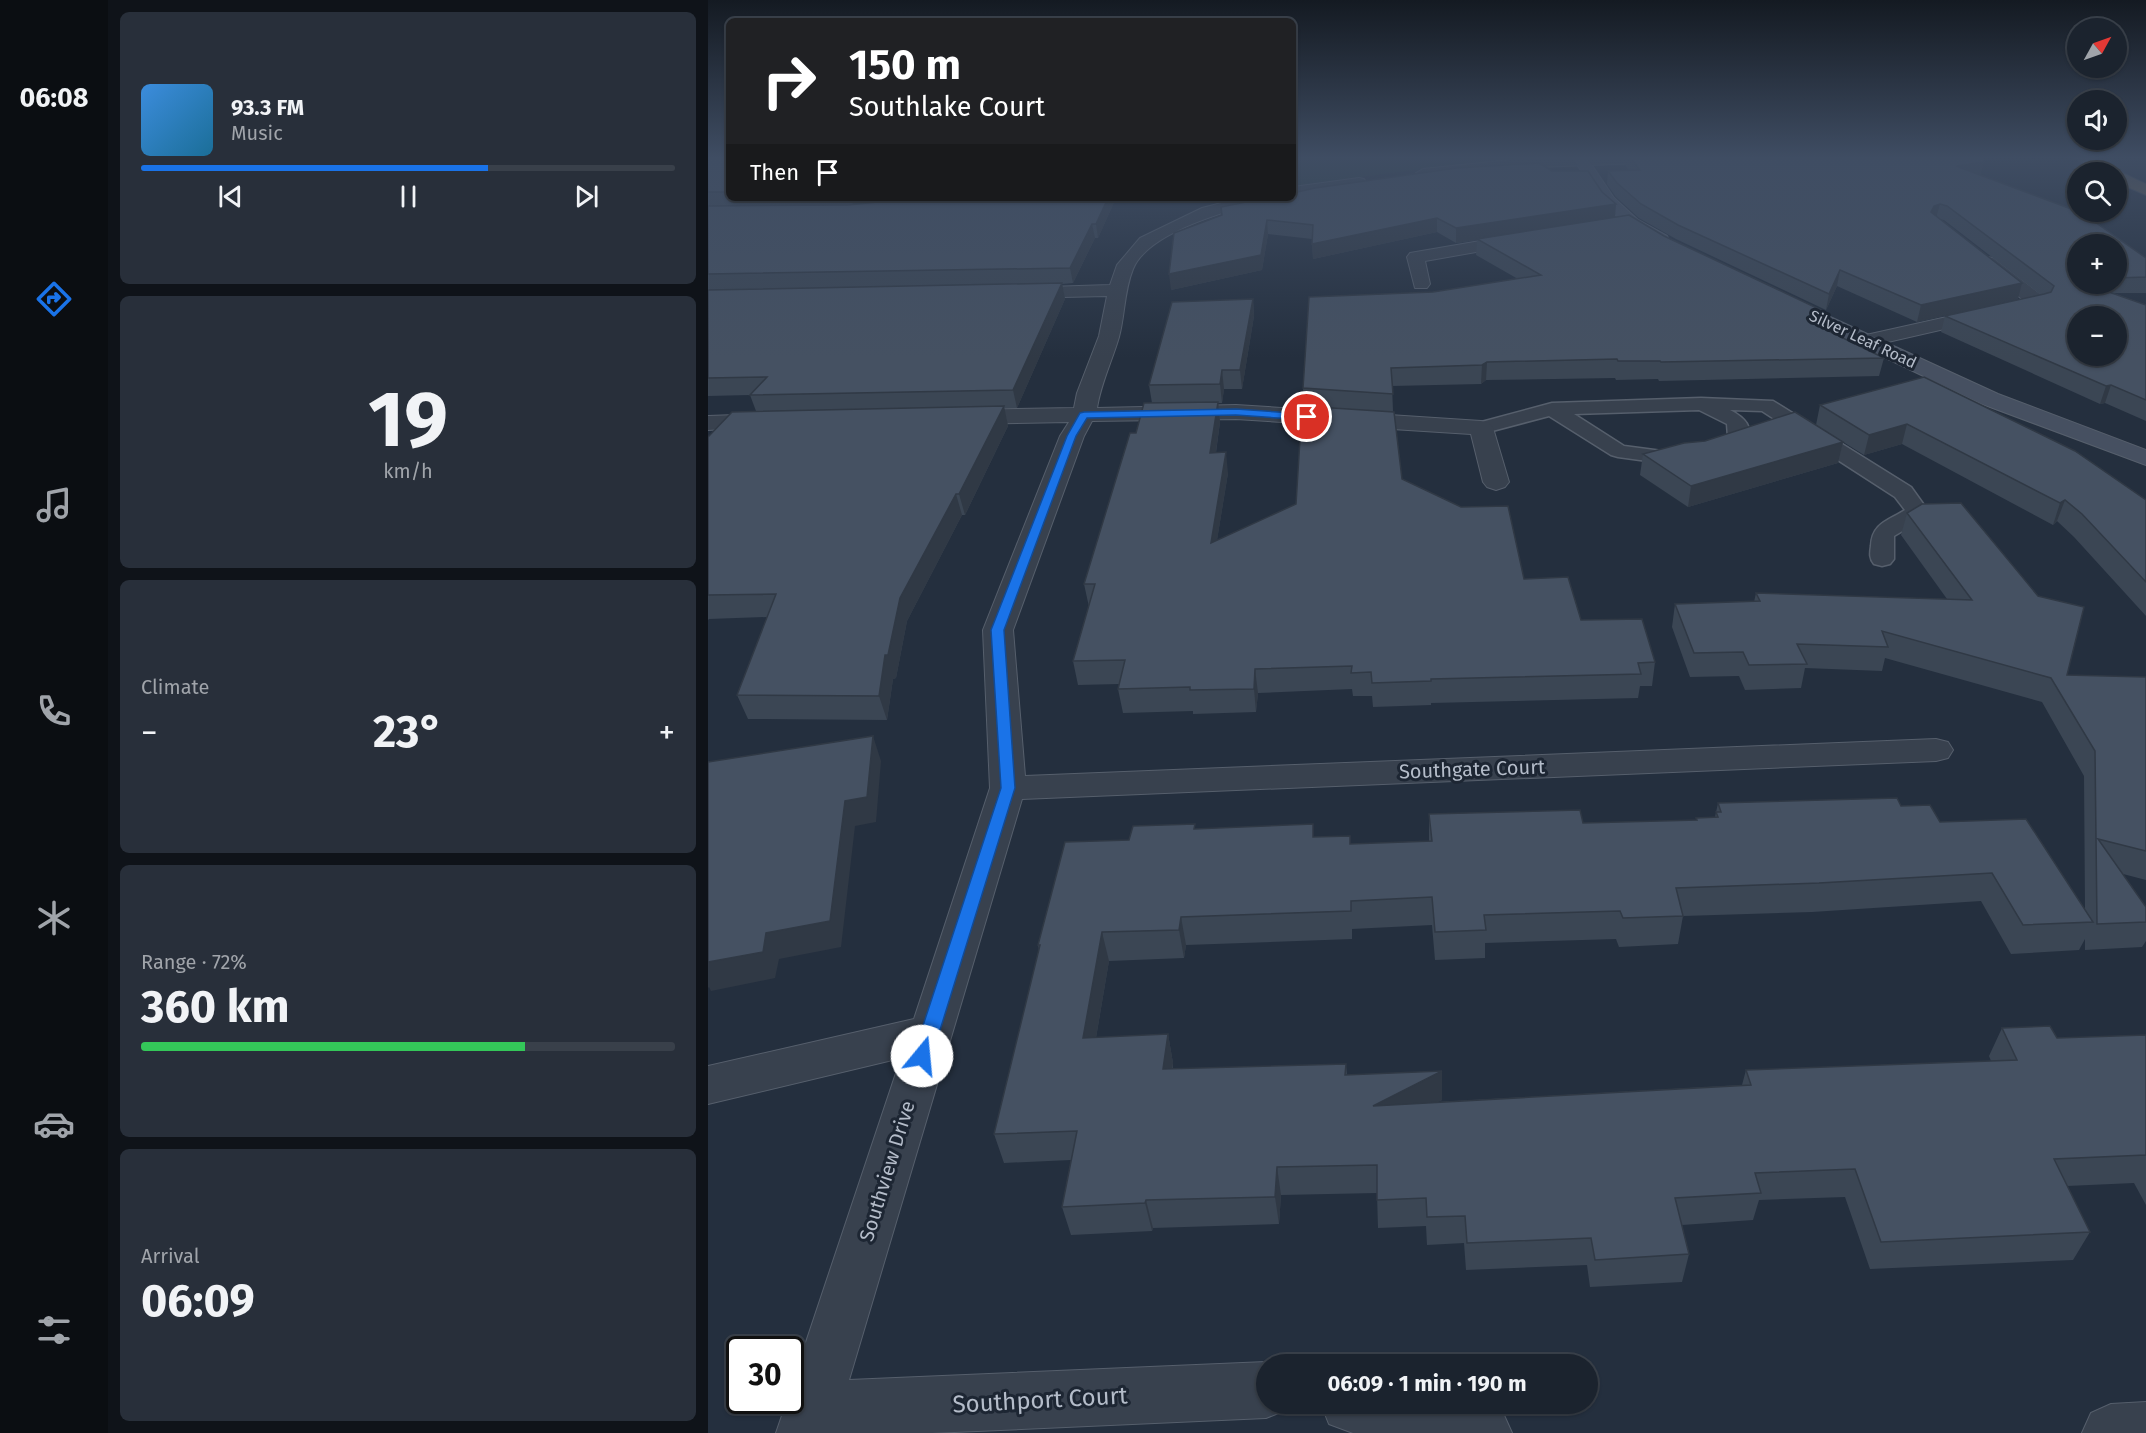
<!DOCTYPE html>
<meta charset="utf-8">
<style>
body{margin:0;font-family:"Fira Sans",sans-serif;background:#282f3a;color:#f1f3f6;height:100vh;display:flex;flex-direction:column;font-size:22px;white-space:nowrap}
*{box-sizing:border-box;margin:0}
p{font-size:20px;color:#a0a4aa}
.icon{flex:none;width:33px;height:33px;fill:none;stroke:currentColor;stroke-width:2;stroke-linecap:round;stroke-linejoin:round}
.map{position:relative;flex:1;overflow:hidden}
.side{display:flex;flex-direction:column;gap:12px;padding:12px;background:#0f1319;width:600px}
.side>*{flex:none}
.hud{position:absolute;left:18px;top:18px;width:570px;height:183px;border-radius:9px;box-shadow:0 2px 4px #0004,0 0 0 2px #39404a;background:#202124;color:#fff;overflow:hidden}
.needle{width:39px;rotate:50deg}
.controls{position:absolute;left:1359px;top:18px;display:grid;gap:12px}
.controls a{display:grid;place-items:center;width:60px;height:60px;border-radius:50%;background:#1b232e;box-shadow:0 2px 4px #0004,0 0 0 2px #39404a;font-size:30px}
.speed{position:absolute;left:18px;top:1336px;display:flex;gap:12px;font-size:30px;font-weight:700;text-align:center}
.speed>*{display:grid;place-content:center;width:78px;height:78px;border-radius:50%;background:#1b232e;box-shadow:0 2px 4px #0004,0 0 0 2px #39404a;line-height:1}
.speed .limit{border:3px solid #111;border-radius:9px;background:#fff;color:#111}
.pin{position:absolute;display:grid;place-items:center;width:51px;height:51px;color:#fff;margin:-26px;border:3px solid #fff;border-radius:50%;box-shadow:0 2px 6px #0007}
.me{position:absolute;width:66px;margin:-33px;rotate:17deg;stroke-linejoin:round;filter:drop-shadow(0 0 4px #0008)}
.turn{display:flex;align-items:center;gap:21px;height:126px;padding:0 24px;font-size:27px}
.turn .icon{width:78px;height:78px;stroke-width:2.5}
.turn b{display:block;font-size:42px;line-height:51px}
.then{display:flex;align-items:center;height:57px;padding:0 24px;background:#0003;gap:12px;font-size:22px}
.big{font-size:45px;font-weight:700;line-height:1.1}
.side .tile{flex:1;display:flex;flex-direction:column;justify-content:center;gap:9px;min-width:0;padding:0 21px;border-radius:9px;background:#282f3a}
.side .dial{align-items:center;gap:0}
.dial b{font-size:78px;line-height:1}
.song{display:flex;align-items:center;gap:18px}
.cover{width:72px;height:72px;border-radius:9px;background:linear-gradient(135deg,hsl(210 70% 55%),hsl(200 70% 35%))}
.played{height:6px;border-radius:3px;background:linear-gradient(90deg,#1a73e8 65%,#39404a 65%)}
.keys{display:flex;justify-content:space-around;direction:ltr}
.heat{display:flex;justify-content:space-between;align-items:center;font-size:33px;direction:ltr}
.charge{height:9px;border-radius:4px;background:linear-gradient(90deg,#34c759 72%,#39404a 0)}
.trip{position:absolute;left:548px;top:1354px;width:342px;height:60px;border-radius:30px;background:#1b232e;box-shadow:0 2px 4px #0004,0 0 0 2px #39404a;font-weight:700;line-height:60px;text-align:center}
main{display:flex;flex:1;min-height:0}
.tabs{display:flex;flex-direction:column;width:108px;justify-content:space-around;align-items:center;background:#0b0e12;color:#a0a4aa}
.tabs .icon{width:42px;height:42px}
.tabs .selected{color:#1a73e8}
.tabs b{font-size:27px;color:#f1f3f6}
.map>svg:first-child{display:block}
</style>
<main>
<nav class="tabs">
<b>06:08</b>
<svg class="icon selected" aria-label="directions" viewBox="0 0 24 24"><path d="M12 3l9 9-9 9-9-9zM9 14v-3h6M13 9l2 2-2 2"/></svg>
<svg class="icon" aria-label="music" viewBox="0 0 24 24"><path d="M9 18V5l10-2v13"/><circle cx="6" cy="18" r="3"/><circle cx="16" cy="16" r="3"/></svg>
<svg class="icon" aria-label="phone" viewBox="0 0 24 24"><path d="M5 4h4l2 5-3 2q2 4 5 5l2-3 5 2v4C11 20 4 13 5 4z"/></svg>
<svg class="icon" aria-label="climate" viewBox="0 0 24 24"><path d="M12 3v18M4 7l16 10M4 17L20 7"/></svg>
<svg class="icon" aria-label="car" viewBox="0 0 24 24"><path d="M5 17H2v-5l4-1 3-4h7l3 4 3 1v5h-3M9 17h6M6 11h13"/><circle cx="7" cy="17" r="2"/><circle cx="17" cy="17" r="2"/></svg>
<svg class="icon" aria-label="filters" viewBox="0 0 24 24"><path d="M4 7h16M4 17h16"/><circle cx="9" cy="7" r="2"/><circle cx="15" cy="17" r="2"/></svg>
</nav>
<section class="side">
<div class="tile">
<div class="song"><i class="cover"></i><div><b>93.3 FM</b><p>Music</p></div></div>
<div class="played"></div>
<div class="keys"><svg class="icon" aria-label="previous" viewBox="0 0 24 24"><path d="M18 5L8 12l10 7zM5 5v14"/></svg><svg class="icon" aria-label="pause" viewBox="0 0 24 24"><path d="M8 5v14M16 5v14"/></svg><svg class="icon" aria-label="next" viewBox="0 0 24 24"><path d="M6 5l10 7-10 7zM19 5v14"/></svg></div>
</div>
<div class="tile dial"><b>19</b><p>km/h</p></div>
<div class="tile"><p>Climate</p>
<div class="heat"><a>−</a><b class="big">23°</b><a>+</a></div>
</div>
<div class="tile"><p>Range · 72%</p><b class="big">360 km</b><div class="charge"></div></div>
<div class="tile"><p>Arrival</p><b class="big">06:09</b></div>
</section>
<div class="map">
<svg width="1438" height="1433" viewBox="0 0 1438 1433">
<rect width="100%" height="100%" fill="#242f3e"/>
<polygon fill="#263c3f" points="585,158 836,158 736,166 585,186"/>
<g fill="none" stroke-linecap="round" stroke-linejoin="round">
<g stroke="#565f6c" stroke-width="3">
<path id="lane" d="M993 398 1065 401 1203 487 1221 512 1218 517 1186 536V559L1182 564 1174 566 1166 564C1161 558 1162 553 1163 546 1164 523 1180 521 1197 510L1187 497 1054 411 1022 410C1036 417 1048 428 1037 444L993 460 954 463 910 457 903 455 841 416 773 434 766 432 763 428 766 424 844 403ZM991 410 1019 424 1020 437 990 448 954 451 916 446 866 414Z"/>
</g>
<g stroke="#565f6c" stroke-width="2">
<g id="street">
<polygon points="859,158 966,158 959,162 803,168 715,177 708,173 715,169 803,160"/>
<polygon points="651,178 656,179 658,182 656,185 585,197 585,187"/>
<path d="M533 198H560L557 201C521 210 440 232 425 269 416 291 417 315 411 337 404 361 393 383 389 408L528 405 773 421 781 423 785 428 801 482 797 487 788 490 779 487 775 482 763 434 528 419 384 421 376 436 305 630 317 776 1228 739 1240 742 1245 750 1240 758 1228 761 314 799 141 1380 558 1362 565 1365H558V1404H580L578 1410 558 1418 224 1433H68L79 1401H82V1390L193 1058 0 1104V1066L206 1019 282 788 275 630 352 436 361 422 254 424 246 422 243 417 246 412 254 410 366 408 369 393 391 336 399 296 311 298 304 296 302 292 304 288 402 285 409 265 432 238 494 208Z"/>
<polygon points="813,234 819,235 821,239 819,243 717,261 722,284 719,288 707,288 699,257 702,253"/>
<polygon points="1279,257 1285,258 1337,298 1339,302 1337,306 1158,347 1151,345 1148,341 1151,337 1158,335 1315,300 1273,266 1270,262 1273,258"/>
<polygon points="58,414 66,416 69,421 66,426 0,430 0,416"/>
<polygon points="1438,1402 1438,1433 1374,1433 1383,1413 1403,1404"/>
<polygon points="613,1404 774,1404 795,1413 804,1433 645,1433 621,1424"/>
</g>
</g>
<g stroke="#565f6c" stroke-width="2">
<g id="secondary">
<path d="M865 158H879L906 198 930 220 959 236 961 240 959 244C949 246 942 240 933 235 901 216 885 189 865 158Z"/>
<polygon points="1072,294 1290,394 1438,450 1438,465 1274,404 1065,304 1063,300 1065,296"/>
</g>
</g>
<g stroke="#434c59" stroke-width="2">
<polygon id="highway" points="1366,158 1383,158 1438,184 1438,195 1408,182 1408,172 1392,172"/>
</g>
<use href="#lane" fill="#38414e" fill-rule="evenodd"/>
<use href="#street" fill="#38414e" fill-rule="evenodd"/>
<use href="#secondary" fill="#465061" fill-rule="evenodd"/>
<use href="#highway" fill="#746855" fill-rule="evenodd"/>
</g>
<g fill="#3b4654" fill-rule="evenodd">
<polygon points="0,158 21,158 21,198 408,198 390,238 387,238 365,283 354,284 357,299 309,408 296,408 300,426 257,515 254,515 199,621 188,678 185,679 179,720 40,719 29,695 59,617 1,619 0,620 0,437 48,411 42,395 0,396 0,290 267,285 0,290 0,206 145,205 0,206"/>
<path d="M919 158 1276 162 1272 175 1438 258V293H1405L1438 305V421L1397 403 1392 404 1233 332 1237 316 1333 295 1236 220 1231 219 1310 299 1209 322 1129 286 1118 310 968 239 931 218 908 197 899 184 900 171H921L918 166ZM1370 244H1408V284H1370Z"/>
<polygon points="514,215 907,217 1110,326 1176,358 1171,376 951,381 950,379 908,380 907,378 778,380 773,384 684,386 685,411 694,479 816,579 873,620 947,662 944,686 932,686 930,698 723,703 723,705 665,707 664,696 645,696 644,689 550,693 548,712 485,714 485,711 415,713 410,689 411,684 370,685 365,661 381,607 376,584 428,433 444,403 441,385 545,299 546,316 534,389 516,389 514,403 510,403 512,422 508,453 520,473 509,540 588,504 596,406 595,388 725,292 810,279 768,255 769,240 748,243 729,232 605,259 604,239 560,234 554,270 463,290"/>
<polygon points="1216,377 1438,500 1438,616 1366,537 1349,521 1345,525 1194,444 1156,455 1108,425 1112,405"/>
<polygon points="1135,442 1130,463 980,507 932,475 935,454"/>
<polygon points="1199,513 1359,675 1438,677 1438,880 1415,874 1438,907 1438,941 1434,947 1377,950 1377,939 1371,950 1303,954 1273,901 1104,912 975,916 970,944 911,947 908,939 777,943 777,958 727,960 724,925 644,929 644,939 478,945 476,958 401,961 388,1038 460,1034 465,1063 465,1069 638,1064 639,1075 734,1100 729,1102 1034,1085 1038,1070 1283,1061 1281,1056 1294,1028 1349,1038 1438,1035 1438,1205 1426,1183 1359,1186 1382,1232 1365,1260 1162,1269 1137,1197 1051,1200 1045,1220 974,1225 981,1254 974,1282 882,1287 879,1265 758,1270 756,1243 719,1245 718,1226 670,1228 669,1193 573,1195 571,1224 445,1228 444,1231 363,1235 354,1207 363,1160 296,1163 286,1134 331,950 330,945 421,840 488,829 606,837 643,844 721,841 721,814 875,823 988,820 988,818 1007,817 1010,803 1193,806 1232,822 1377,909 1376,776 1334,702 1177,658 1174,671 1097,668 1093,688 1037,690 1031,676 982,677 964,627 967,604 1046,602 1048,593 1239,599 1193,535"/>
</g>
<g fill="#303945">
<polygon points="1276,162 1272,175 1248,166"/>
<polygon points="143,198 201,198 202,201 145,205"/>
<polygon points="400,198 408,198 390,238 388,224"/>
<polygon points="908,204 907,218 748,243 748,228"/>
<polygon points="1232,204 1228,218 1223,212 1226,206"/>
<polygon points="729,218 729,232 605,259 604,244"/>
<polygon points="559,220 560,234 554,270 463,290 461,274"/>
<polygon points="384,224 387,238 365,283 362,268"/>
<polygon points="1132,270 1129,286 1118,310 1121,294"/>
<polygon points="354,283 357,299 309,408 305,390"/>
<polygon points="1314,283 1310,299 1209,322 1213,305"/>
<polygon points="545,299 546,316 534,389 532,370"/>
<polygon points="1113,310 1110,327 1106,324"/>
<polygon points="779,362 778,380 773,384 774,365"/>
<polygon points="514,370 516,389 514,403 512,384"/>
<polygon points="1403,385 1397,403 1392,404 1398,386"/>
<polygon points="510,402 512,422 505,473 502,453"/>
<polygon points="296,406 300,426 257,515 251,494"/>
<polygon points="1199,424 1194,444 1156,455 1161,435"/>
<polygon points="1135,442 1130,463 980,507 983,486"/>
<polygon points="518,452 520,473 505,565 503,543"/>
<polygon points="248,494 254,515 199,621 188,678 185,679 179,720 171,696 177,655 192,598"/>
<polygon points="1357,500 1349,521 1345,525 1352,503"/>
<polygon points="547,669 550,693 548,712 546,689"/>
<polygon points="165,736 173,761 168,822 147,826 133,947 71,959 67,978 3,991 1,987 0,988 0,962 58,933"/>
<polygon points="473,917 478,945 476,958 471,930"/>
<polygon points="394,932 401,961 383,1067 375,1038"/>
<polygon points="460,1034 465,1063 461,1097 455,1069"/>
<polygon points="734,1071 734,1100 666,1134 665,1106"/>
<polygon points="569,1167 573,1195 571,1224 567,1197"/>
<polygon points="438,1200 445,1228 444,1231 437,1203"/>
</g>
<g fill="#455162" stroke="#303945" stroke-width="1.5" fill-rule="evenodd">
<rect x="0" y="158" width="21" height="34"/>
<path d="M922 158H1276V162L1248 166 1374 213 1438 258V277L1408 278V244H1370V279H1364L1370 280V284H1378L1438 305V400L1403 385 1398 386 1237 316 1336 294 1343 292 1346 286 1239 206 1232 204 1226 206 1223 212 1314 283 1213 305 1132 270 1121 294 970 225 933 204 909 183 900 171 932 170ZM1370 316H1408V356H1370Z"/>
<polygon points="831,163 844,171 880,171 894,192 908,204 748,228 729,218 604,244 605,225 559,220 553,255 461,274 466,233 514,215 513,207 558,198 585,198 585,193 607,188 749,168"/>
<polygon points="207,198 400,198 388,224 384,224 362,268 0,274 0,206 141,205"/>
<polygon points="921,215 956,236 1113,310 1106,324 1176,358 953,362 952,361 910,361 909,359 779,362 774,365 683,368 685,394 595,388 601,297 725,292 833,275 769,239"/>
<polygon points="354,283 305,390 42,395 59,377 0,378 0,290"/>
<polygon points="545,299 532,370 514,370 512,384 441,385 464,302"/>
<polygon points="1216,377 1367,451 1438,500 1438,582 1374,514 1357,500 1352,503 1199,424 1161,435 1112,405"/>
<polygon points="510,402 502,453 518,452 503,543 588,504 594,406 686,412 694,479 753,507 800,506 816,579 860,577 873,620 934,619 947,662 930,663 933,674 723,679 723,681 664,683 663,672 643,673 644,666 547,669 546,689 482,690 482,687 410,689 417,660 365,661 387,584 376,584 422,433 428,433 436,403"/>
<polygon points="296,406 251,494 248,494 192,598 180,655 177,655 171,696 29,695 68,594 0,595 0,437 24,412"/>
<polygon points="1087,412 1135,442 983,486 935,454 976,443 997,441"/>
<polygon points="1253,503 1330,596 1376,607 1359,675 1438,677 1438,851 1390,839 1438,907 1438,922 1389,924 1387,751 1343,678 1174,631 1180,647 1089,644 1099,664 1041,665 1035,652 986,653 967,604 1052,601 1048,593 1264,600 1199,513 1214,504"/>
<polygon points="165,736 159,797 137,801 122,921 58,933 55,952 0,962 0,762"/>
<polygon points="1189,798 1193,806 1222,805 1232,822 1318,819 1385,922 1315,925 1284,873 1111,883 968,888 975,916 915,918 912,911 776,915 778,930 727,932 724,897 643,901 643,911 473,917 471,930 394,932 375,1038 460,1034 455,1069 638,1064 637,1075 734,1071 665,1106 1043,1085 1038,1070 1309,1060 1294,1028 1342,1026 1349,1038 1438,1035 1438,1155 1346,1159 1382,1232 1173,1242 1147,1169 1047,1173 1053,1193 967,1198 981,1254 887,1260 883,1238 759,1243 757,1216 719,1217 718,1198 669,1200 669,1165 569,1167 567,1197 438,1200 437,1203 354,1207 369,1131 286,1134 332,945 330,945 357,842 421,840 425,826 487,824 486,829 605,824 605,837 642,836 642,844 724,841 721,814 872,810 875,823 989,820 988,818 1010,817 1008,812 1013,812 1010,803"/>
</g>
<linearGradient id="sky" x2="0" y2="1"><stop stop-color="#141a22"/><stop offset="0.44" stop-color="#3f4d63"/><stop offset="1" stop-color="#3f4d63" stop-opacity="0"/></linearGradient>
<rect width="1438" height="358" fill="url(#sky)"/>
<polygon fill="#1a73e8" stroke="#114b97" stroke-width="1.5" points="528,409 599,414 604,417 599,420 528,415 379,418 368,436 296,630 307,788 224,1056 221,1061 214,1063 208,1061 205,1056 293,788 283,630 359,436 372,413 376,412"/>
<g text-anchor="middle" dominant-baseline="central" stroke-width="6" stroke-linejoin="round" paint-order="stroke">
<g font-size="16" fill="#b4bcc9" stroke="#1d2633">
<text transform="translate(1155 339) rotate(25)">Silver Leaf Road</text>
</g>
<g font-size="20" fill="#b4bcc9" stroke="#1d2633">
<text transform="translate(764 769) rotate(-2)">Southgate Court</text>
<text transform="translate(179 1171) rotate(-73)">Southview Drive</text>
</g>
<g font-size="24" fill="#b4bcc9" stroke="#1d2633">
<text transform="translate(332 1400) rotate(-3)">Southport Court</text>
</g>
</g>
</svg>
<div class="controls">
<a><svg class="needle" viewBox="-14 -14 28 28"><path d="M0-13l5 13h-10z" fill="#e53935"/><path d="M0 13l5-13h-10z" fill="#a0a4aa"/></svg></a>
<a><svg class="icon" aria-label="sound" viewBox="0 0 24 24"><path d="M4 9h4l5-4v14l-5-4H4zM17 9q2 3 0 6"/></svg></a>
<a><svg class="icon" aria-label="search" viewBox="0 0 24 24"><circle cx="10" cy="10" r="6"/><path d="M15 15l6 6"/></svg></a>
<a>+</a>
<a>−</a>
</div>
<div class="speed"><div class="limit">30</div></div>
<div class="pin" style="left:599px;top:417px;background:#d93025"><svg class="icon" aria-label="arrive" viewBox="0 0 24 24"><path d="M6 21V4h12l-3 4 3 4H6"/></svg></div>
<svg class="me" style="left:214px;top:1056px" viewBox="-20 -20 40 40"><circle r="19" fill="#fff"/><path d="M0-13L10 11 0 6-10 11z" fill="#1a73e8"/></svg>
<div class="trip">06:09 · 1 min · 190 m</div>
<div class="hud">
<div class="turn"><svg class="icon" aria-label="right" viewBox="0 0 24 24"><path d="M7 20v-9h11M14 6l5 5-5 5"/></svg><div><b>150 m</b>Southlake Court</div></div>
<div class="then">Then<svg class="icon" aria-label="arrive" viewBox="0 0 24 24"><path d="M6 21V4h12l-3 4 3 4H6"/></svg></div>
</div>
</div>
</main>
